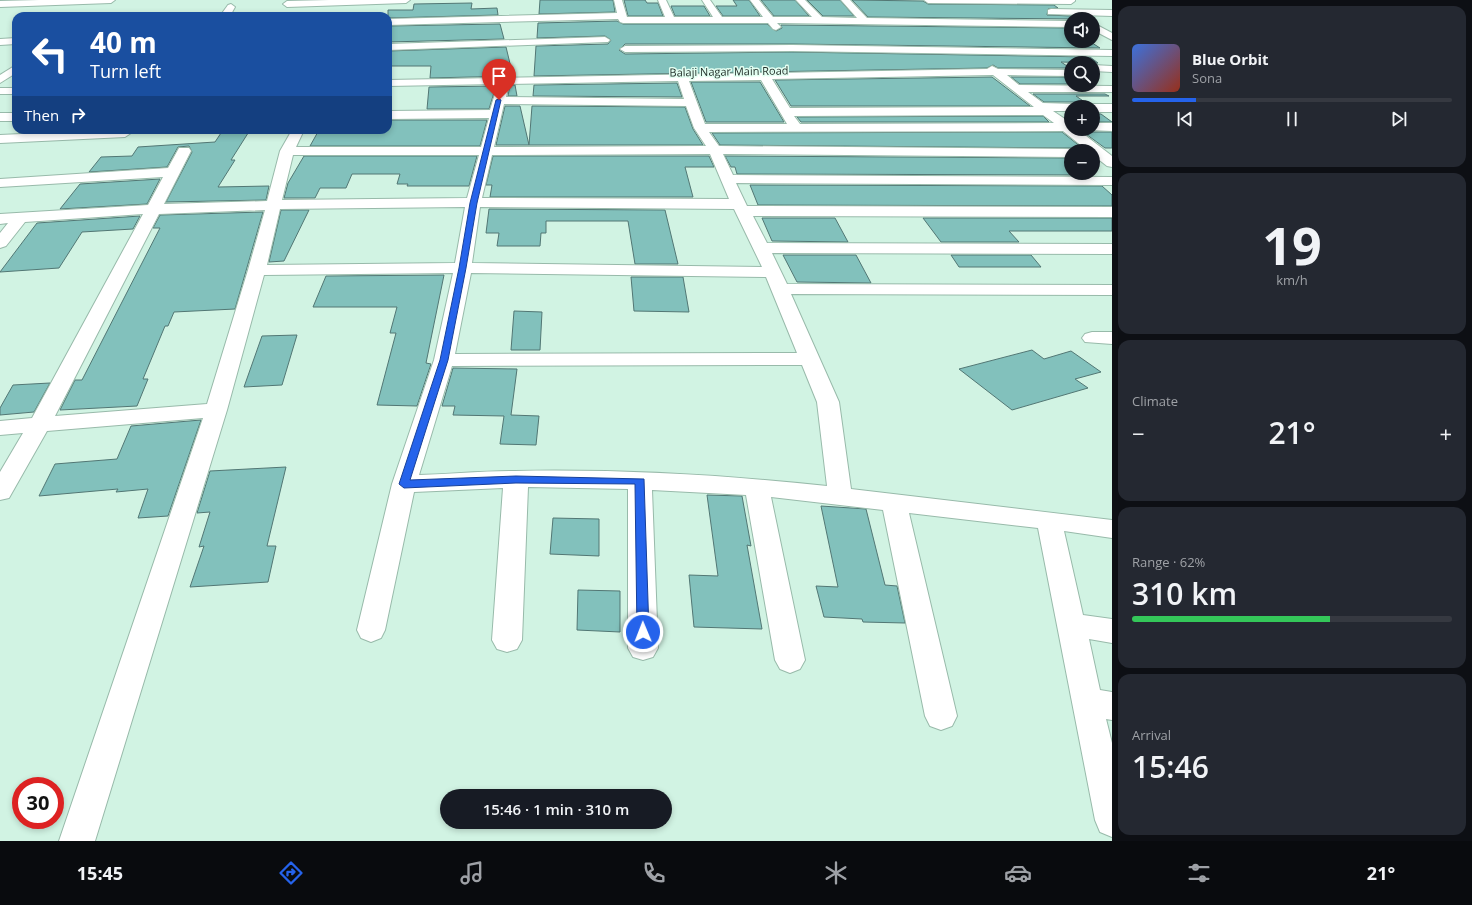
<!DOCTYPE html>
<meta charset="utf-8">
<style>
body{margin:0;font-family:"Open Sans",sans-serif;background:#242831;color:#f1f3f6;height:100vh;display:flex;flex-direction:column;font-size:15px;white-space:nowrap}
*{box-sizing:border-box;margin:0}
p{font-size:13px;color:#9ea1a6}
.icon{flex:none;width:22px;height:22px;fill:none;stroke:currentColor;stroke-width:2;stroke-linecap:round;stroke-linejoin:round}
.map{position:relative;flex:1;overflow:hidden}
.drawer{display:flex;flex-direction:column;gap:6px;padding:6px;background:#0d0f14;width:360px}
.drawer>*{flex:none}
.guide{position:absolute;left:12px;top:12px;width:380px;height:122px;border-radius:12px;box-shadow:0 2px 6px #0003;background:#1a4fa0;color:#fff;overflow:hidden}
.fabs{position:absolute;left:1064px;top:12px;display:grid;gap:8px}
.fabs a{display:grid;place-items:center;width:36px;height:36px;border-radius:50%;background:#171b24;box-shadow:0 2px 6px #0003;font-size:20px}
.speed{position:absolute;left:12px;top:777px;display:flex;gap:8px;font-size:20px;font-weight:700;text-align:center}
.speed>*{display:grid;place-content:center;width:52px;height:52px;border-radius:50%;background:#171b24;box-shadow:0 2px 6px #0003;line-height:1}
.speed .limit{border:6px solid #d22;background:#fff;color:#111}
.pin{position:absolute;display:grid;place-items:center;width:34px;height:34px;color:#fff;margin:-41px -17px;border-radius:50% 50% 50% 0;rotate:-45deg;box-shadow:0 0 4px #0007}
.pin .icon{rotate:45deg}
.me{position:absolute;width:44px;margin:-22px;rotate:359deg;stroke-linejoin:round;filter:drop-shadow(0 0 3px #0008)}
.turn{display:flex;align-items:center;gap:14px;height:84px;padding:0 12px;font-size:18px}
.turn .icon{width:52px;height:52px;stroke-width:2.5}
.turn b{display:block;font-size:28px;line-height:34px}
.then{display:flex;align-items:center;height:38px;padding:0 12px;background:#0003;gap:8px;font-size:15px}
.big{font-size:30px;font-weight:600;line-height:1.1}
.drawer .card{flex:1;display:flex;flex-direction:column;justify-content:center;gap:6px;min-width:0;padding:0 14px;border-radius:12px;background:#242831}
.drawer .dial{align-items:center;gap:0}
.dial b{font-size:52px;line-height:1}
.song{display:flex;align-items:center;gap:12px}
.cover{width:48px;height:48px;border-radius:6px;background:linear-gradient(135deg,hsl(220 70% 55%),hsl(10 70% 35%))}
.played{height:4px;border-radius:2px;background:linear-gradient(90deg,#2563eb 20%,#363941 20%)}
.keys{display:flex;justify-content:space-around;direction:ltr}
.heat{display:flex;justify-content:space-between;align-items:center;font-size:22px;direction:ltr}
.charge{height:6px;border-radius:3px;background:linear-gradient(90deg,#34c759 62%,#363941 0)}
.trip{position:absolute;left:440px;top:789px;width:232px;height:40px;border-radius:20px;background:#171b24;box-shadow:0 2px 6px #0003;font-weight:600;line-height:40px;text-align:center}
.menu{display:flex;height:64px;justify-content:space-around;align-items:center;background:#090b0e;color:#9ea1a6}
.menu .icon{width:28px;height:28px}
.menu .selected{color:#2563eb}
.menu b{font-size:18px;color:#f1f3f6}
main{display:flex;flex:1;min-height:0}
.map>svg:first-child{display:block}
</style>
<main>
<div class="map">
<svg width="1112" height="841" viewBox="0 0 1112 841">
<rect width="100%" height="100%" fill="#d1f3e3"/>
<g fill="#82c1bc" stroke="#527774">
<polygon points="540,0 613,0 615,12 539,14"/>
<polygon points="624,0 645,0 647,3 658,3 663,16 628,16"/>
<polygon points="733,0 749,0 760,16 723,16 716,6 737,6"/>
<polygon points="761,0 795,0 809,16 774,16"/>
<polygon points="807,0 840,0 854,16 823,16"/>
<polygon points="852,0 923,1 928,4 1054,5 1058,8 1048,9 1047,15 1071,16 1075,19 868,17"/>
<polygon points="472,3 471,9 497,8 498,15 388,18 388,10 413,10 414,4"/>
<polygon points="671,6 704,6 710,16 675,16"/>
<polygon points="617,21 623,24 767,24 776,31 782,28 781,25 1071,28 1071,41 1089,41 1100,48 792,44 625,44 619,50 625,54 792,52 1090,57 1098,63 1061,62 1070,68 998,68 993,65 987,68 534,76 536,46 608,44 611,40 605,36 537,38 538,23"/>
<polygon points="500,24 504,39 388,42 388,26"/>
<polygon points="506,47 513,76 430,78 431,66 388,66 388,51"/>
<polygon points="992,77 1030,106 791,106 775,80"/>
<polygon points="1011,77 1071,77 1071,84 1020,84"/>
<polygon points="691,82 760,82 784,122 706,122"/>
<polygon points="677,83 682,97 533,96 534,85"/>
<polygon points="510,85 515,85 517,96 508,96"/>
<polygon points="496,86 489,109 427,109 429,87"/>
<polygon points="1033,94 1105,94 1109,96 1076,96 1089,105 1087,107 1078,107 1075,102 1044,102"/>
<polygon points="505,106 520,106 529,145 496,145"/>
<polygon points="532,106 685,107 693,129 703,145 529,145"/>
<polygon points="1093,114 1101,114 1112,122 1093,122"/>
<polygon points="1043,116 1049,122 801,122 797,117"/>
<polygon points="388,120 487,120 480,146 310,146 319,130 388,130"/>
<polygon points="1079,129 1088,129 1089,132 1112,132 1112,148 1105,148"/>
<polygon points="223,130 250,130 231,160 235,160 218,187 269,186 266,200 166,202 192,152 189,146 178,147 167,167 89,172 101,157 132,156 138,147 215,142"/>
<polygon points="1062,132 1086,151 1077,151 1071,148 720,145 712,133"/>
<polygon points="304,156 477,156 469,186 407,186 408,184 397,184 400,174 352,174 346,188 320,188 315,198 284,198 288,183"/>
<polygon points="493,156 709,156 714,167 685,167 693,197 490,197 492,185 486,185"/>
<polygon points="725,156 1071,158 1071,173 1087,173 1089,175 737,174 735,167 731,167"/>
<polygon points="160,179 147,204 60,209 80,184"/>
<polygon points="750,185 1102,186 1112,195 1112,206 758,205"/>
<polygon points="489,209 665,210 678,264 635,264 628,221 546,221 546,233 541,233 540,246 497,246 499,233 486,233"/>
<polygon points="281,210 309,210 284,261 269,262"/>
<polygon points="263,212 235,309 174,312 168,326 165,326 143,379 148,379 137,406 60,410 75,380 82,380 160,228 153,228 160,215"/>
<polygon points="140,216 133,229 82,232 59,268 0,272 37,223"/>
<polygon points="762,218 835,218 848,242 772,241"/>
<polygon points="923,218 1112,218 1112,231 1009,231 1019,242 941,242"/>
<polygon points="783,255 856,255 871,283 797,282"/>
<polygon points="951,255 1031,255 1041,267 959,267"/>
<polygon points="444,275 426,363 431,364 417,406 377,405 396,333 390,333 397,307 313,307 326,276"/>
<polygon points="631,277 683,277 689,312 634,311"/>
<polygon points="514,311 542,312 540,350 511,350"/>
<polygon points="297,335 282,385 244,387 262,336"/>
<polygon points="1032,350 1044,359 1071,351 1101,372 1075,379 1088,388 1012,410 959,369"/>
<polygon points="453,368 517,369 511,415 539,416 536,445 500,444 504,416 453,415 455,406 442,406"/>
<polygon points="50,383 34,412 0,415 0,408 13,385"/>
<polygon points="201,420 168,516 138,518 148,489 116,492 118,489 39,496 55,464 117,459 131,426"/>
<polygon points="286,467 267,546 276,546 268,582 190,587 204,546 199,547 210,512 197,513 210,471"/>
<polygon points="707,495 742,496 751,546 747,545 762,629 694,627 689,575 718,576"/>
<polygon points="821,506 866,509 885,585 897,586 905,623 863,622 862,619 824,617 816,586 838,587"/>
<polygon points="553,518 599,519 599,556 550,554"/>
<polygon points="578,590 620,591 620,632 577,630"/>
</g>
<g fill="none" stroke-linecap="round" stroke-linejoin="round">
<g stroke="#98baaa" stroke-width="2">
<g id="minor">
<polygon points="39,0 115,0 111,3 0,7 0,1"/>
<polygon points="329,0 410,0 406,3 287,7 283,4 287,1"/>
<polygon points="614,0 622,0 627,17 665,17 658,0 666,0 674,17 713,17 702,0 710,0 722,17 763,17 750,0 759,0 773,17 812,17 796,0 805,0 822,17 857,18 841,0 850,0 867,18 1071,21 1071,27 777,23 781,27 776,30 773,29 768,23 623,23 620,22 618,19 388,25 388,19 617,13"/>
<polygon points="924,0 1075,0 1075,1 1071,4 928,3"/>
<polygon points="231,4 235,7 230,16 220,16 228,5"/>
<polygon points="1051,9 1112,10 1112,16 1048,14 1048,10"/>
<polygon points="1093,23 1112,33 1112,40 1093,30"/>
<polygon points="605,37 610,40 608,42 388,50 388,44"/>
<polygon points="16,38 16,44 0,45 0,39"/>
<polygon points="792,45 1112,50 1112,56 792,51 625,52 620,49 625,46"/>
<polygon points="16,65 16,73 0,83 0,75"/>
<polygon points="1093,65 1112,66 1112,72 1093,71"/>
<path d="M992 66 998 69 1071 70V76L1007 75 1019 85 1112 86V92H1028L1043 103 1075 104 1077 107H1071V111H1053L1071 123V129H1077L1112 156V167L1107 166 1093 155V151H1088L1063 131 709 132 719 146 1071 149 1076 151H1071V157L723 154 733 175 1112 177V185L736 183 747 206 1112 207V217L753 216 767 243 1112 244V254L772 253 787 284 1112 285V295L791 294 839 402 851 489 1112 520V538L1064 531 1083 615 1112 619V643L1089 639 1100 690 1112 692V720L1106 719 1112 743V837L1100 832 1095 820 1038 528 909 513 957 716 952 726 941 730 930 726 925 716 883 510 771 497 805 660 800 669 790 673 780 669 775 660 746 495 652 490 658 648 653 657 643 660 633 657 628 648V489L528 487 522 640 517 649 507 652 497 649 492 640 503 488 414 492 385 630 381 638 371 642 361 638 357 630 392 484 434 360 453 273 264 275 227 410 95 841H59L203 418 47 431 9 498 0 500V472L23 433 0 435V421L32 418 143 214 25 222 6 246 0 248V233L8 223 0 224V214L148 205 163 177 0 187V179L168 168 179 148H189L191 151 164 204 267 201 280 151 292 130H304L296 147H481L489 118 388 119V111L490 110 498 84 388 86V80L987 69ZM993 75 1034 107 790 108 772 79ZM761 80 787 124H705L689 81ZM678 81 684 99 506 97 509 84ZM504 104 686 106 694 128 706 146 494 147ZM1043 115 1054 123 800 124 794 116ZM710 154 729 199 482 198 492 155ZM293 155H479L467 198 282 200ZM465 207 455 263 267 265 280 209ZM480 207 734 209 762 267 472 263ZM265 210 248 270 207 404 55 416 159 214ZM471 273 766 277 797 353 455 354ZM802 365 817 402 827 486C724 475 619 469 515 471 483 471 451 474 419 475L452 366Z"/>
<rect x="0" y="88" width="16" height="6"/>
<polygon points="1093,104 1112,104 1112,112 1093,112 1093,107 1088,107"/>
<rect x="0" y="113" width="16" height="8"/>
<polygon points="1093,123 1112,123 1112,131 1089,130 1093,129"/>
<polygon points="107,130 128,130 131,133 125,137 0,143 0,135"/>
<polygon points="1092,332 1112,332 1112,344 1085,342 1082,338 1085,334"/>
</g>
</g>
<use href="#minor" fill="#fff" fill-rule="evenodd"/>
</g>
<polygon fill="#2563eb" stroke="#184099" points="499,99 501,100 477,203 466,268 448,360 410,480 516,476 644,479 649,632 647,636 643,637 639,636 637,632 635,484 516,483 404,488 399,484 440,360 459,268 470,203 496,100"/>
<g text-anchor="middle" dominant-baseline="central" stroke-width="3" stroke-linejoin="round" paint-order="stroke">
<g font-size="11" fill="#1f2d27" stroke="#e3fff2">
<text transform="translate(729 71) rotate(-1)">Balaji Nagar Main Road</text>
</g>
</g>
</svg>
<div class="fabs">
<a><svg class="icon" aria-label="sound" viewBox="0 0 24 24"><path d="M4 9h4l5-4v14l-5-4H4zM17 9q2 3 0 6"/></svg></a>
<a><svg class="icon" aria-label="search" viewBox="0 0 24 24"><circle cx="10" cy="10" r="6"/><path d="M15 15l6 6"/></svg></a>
<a>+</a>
<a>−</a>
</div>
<div class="speed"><div class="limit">30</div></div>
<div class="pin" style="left:499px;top:100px;background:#d93025"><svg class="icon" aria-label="arrive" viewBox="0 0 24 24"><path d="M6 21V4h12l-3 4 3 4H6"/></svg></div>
<svg class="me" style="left:643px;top:632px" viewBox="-20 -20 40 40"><circle r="17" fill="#2563eb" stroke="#fff" stroke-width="3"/><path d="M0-11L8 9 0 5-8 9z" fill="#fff"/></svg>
<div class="trip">15:46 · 1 min · 310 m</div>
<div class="guide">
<div class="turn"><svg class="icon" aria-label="left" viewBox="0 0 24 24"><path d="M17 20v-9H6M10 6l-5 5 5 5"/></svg><div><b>40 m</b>Turn left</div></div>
<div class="then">Then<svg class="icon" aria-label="right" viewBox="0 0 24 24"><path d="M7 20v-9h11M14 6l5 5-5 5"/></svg></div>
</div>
</div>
<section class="drawer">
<div class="card">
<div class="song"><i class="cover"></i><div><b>Blue Orbit</b><p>Sona</p></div></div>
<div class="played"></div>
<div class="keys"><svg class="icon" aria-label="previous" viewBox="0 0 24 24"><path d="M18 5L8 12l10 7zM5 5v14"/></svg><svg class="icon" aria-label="pause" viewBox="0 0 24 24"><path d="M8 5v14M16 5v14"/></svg><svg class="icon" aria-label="next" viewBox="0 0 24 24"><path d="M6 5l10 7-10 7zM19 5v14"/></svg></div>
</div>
<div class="card dial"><b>19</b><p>km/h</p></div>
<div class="card"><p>Climate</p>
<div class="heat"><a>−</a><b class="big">21°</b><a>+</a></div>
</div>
<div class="card"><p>Range · 62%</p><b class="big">310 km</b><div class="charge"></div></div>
<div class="card"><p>Arrival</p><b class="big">15:46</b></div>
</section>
</main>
<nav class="menu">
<b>15:45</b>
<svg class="icon selected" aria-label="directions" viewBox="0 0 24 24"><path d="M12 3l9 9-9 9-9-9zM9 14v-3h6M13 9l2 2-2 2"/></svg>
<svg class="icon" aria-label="music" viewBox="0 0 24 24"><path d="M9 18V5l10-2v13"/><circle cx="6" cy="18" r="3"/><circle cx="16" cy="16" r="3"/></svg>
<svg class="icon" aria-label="phone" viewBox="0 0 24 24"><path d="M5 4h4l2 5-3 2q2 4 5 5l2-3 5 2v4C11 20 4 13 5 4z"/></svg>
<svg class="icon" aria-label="climate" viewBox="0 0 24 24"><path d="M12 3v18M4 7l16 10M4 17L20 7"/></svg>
<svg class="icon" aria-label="car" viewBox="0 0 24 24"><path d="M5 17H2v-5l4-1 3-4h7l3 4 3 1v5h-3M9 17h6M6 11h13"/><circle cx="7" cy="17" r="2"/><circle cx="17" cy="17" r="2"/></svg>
<svg class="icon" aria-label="filters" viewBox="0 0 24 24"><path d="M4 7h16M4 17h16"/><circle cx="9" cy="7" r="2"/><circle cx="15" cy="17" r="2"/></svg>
<b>21°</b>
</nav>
